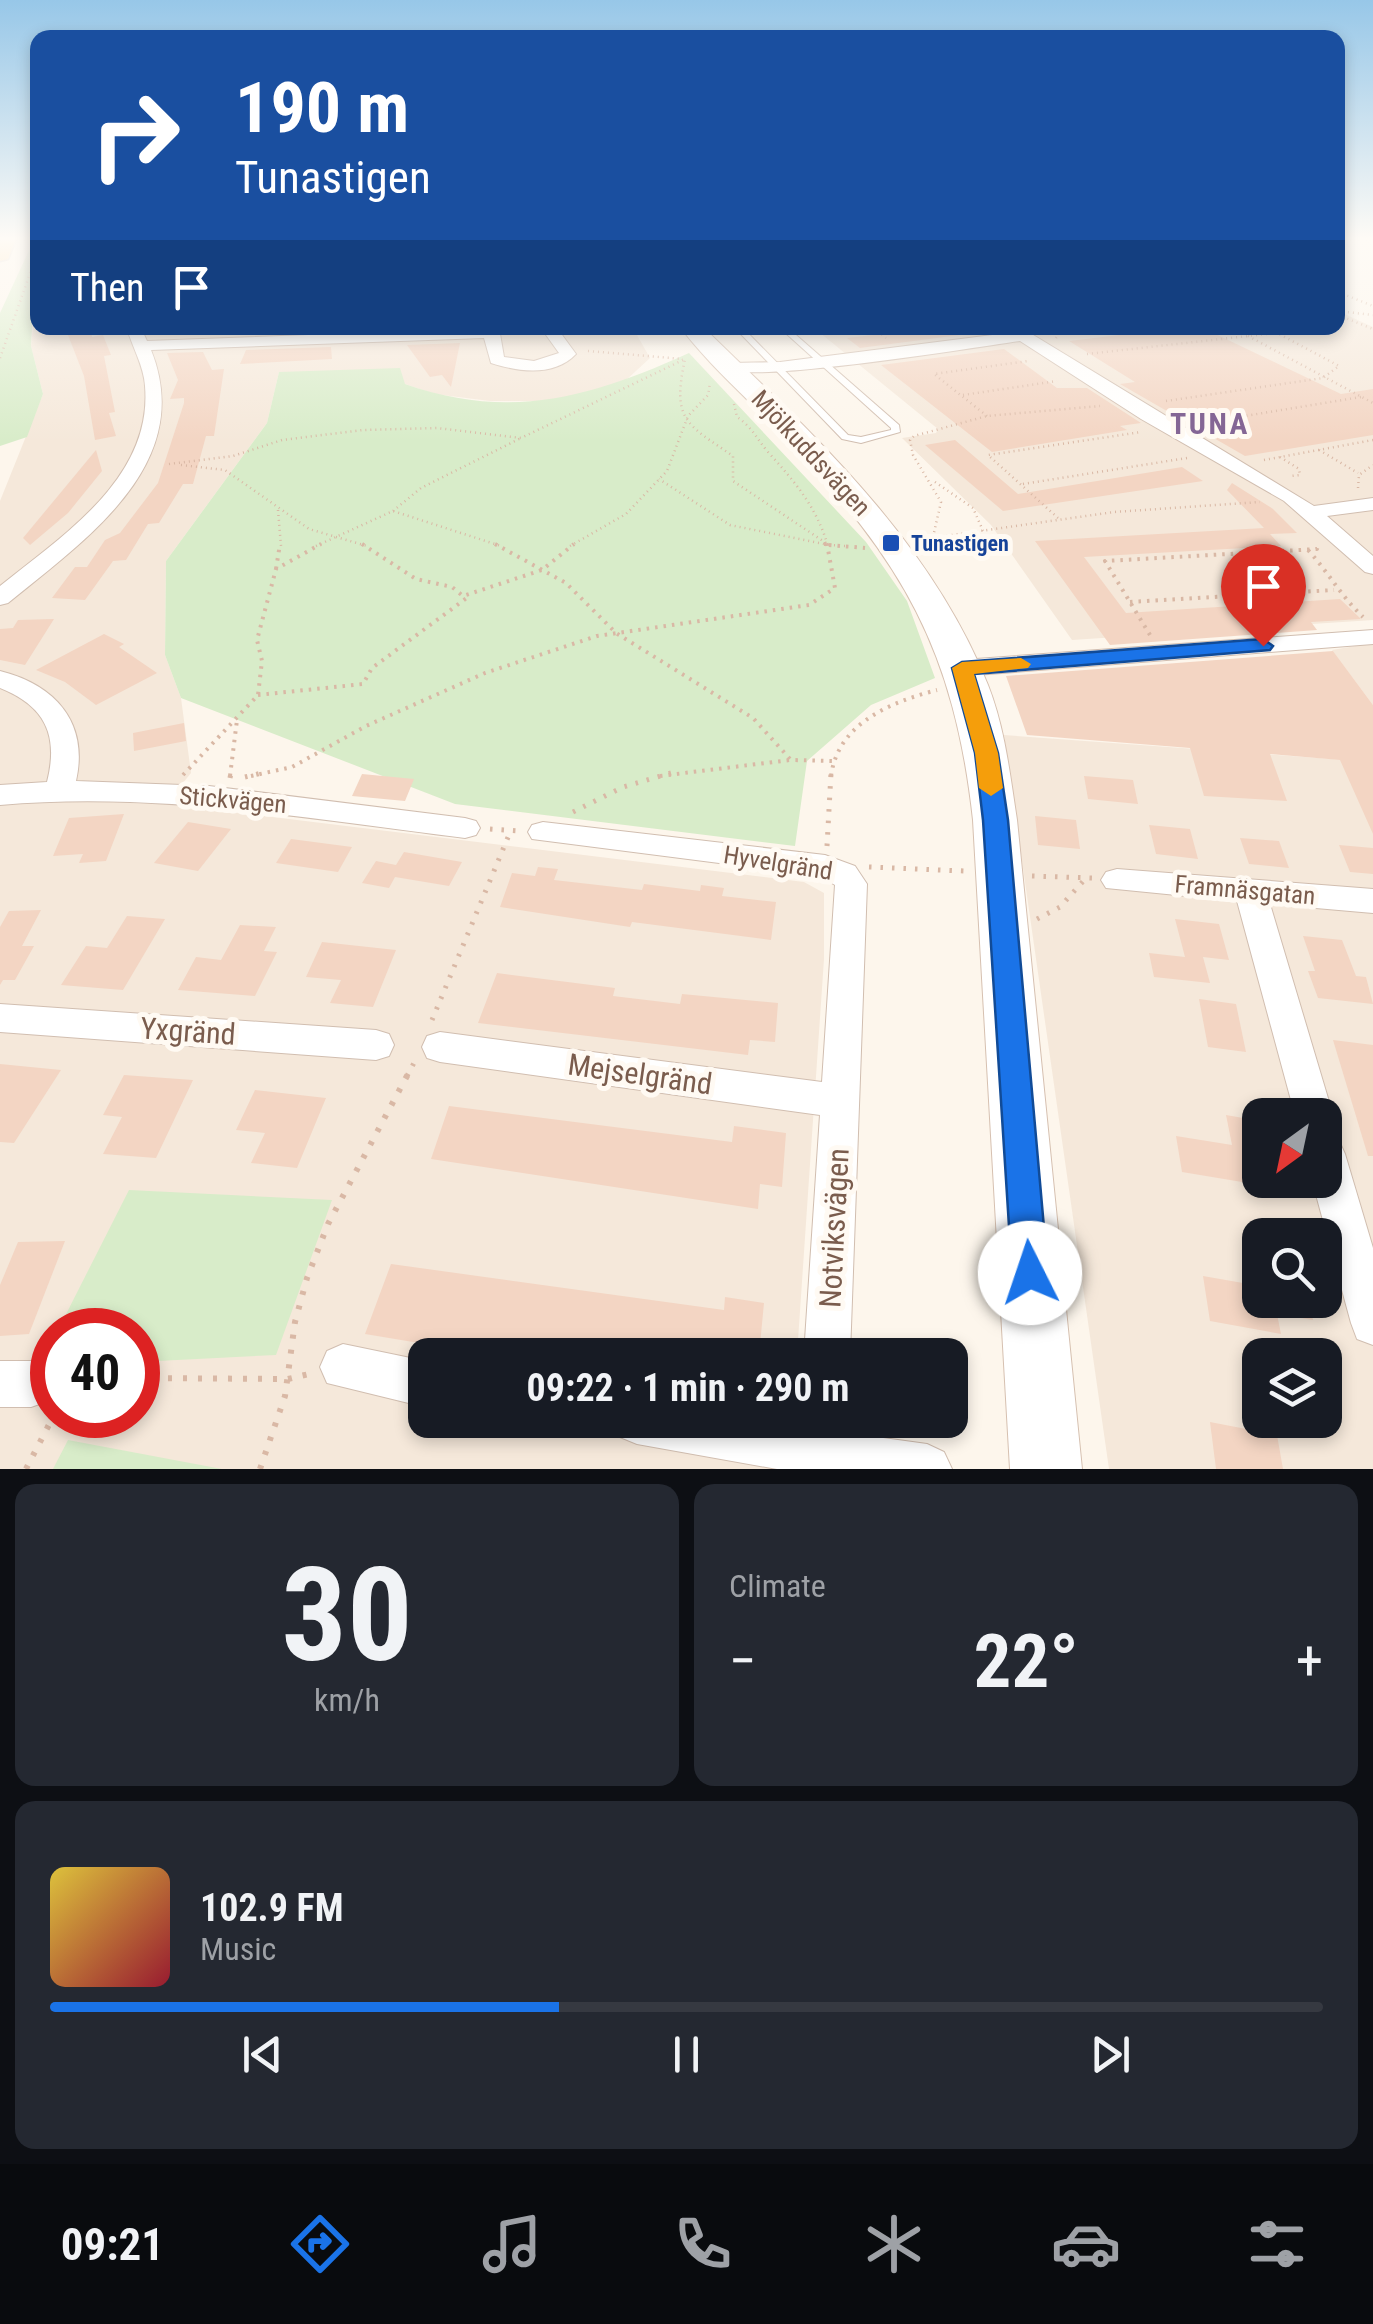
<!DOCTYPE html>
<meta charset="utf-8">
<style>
body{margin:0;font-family:"Roboto Condensed",sans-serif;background:#242831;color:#f1f3f6;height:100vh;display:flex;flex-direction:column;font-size:38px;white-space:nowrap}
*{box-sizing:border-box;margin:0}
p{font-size:32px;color:#9ea1a6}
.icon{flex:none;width:55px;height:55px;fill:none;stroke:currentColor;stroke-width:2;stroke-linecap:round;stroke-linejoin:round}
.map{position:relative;height:1469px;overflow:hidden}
.sheet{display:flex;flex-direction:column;gap:15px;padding:15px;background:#0d0f14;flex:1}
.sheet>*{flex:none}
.hud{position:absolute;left:30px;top:30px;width:1315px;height:305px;border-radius:20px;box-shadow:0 5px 15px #0003;background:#1a4fa0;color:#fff;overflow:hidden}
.needle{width:65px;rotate:213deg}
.buttons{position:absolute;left:1242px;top:1098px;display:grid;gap:20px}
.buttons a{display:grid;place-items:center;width:100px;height:100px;border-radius:20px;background:#171b24;box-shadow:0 5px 15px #0003;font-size:50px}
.speed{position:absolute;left:30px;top:1308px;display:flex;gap:20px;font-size:50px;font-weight:700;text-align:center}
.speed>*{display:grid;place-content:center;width:130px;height:130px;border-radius:50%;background:#171b24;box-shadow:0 5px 15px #0003;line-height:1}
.speed .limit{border:15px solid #d22;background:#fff;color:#111}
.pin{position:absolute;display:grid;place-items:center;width:85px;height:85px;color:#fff;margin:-102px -42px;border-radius:50% 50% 50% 0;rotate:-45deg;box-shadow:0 0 10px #0007}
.pin .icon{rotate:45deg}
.me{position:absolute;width:110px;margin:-55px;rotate:356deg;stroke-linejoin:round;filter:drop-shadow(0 0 8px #0008)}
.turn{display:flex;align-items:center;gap:35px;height:210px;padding:0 40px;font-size:45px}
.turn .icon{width:130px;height:130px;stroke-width:2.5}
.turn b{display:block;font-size:70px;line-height:85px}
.then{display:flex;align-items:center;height:95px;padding:0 40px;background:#0003;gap:20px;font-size:38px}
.big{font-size:75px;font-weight:700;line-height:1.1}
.sheet .tile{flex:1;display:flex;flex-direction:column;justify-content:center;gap:15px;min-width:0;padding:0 35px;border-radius:20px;background:#242831}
.sheet .dial{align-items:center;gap:0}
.dial b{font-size:130px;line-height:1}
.song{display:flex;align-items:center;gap:30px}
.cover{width:120px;height:120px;border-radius:15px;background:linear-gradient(135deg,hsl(50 70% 55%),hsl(350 70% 35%))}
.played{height:10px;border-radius:5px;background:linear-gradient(90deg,#1a73e8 40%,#363941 40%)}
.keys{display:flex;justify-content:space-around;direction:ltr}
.heat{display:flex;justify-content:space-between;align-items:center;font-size:55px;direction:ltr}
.sheet .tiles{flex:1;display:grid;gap:15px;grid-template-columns:1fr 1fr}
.tile:last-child{grid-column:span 2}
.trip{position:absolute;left:408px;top:1338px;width:560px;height:100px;border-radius:20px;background:#171b24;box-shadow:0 5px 15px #0003;font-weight:700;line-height:100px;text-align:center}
.dock{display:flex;height:160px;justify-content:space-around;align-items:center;background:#090b0e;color:#9ea1a6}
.dock .icon{width:70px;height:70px}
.dock .selected{color:#1a73e8}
.dock b{font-size:45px;color:#f1f3f6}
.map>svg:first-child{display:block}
</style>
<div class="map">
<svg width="1373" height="1469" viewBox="0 0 1373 1469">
<rect width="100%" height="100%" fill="#fdf6ec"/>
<g fill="#f5e8da" fill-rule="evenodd">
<path d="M37 284 38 328H633L650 358 624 382 557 401H490L434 394 405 384 279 372 267 423 166 561 165 655 181 698 191 773 166 804 804 882 824 893V959L797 1355H425V1420H793L789 1469H0V501L43 394 31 346ZM52 1330H138V1415H52Z"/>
<polygon points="1338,311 1373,327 1373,620 1072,640 991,525 902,438 936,433 938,429 814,328 1338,328"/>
<polygon points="1373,643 1373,705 1332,650"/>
<path d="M1004 735 1373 762V1469H1109ZM1260 1115H1325V1180H1260ZM1260 1235H1325V1300H1260ZM1260 1355H1325V1420H1260Z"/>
</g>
<g fill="#d8ecc9">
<polygon points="37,242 31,346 43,394 27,437 0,446 0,313 32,244"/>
<path d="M689 353 866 542 907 601 935 678 871 705 807 761 795 846 455 804 181 698 165 655 166 561 267 423 279 372 400 368 405 384C510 421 592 397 689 353Z"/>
<polygon points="129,1190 332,1200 276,1355 138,1362 138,1330 58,1330"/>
<polygon points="68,1440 222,1469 53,1469"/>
</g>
<g fill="#f3d5c3">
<polygon points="91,328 92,337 103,335 111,355 104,356 115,412 109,413 116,436 95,440 84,376 66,330"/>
<polygon points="935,328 966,328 975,333 860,348 847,338"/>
<polygon points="1178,328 1203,328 1341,394 1373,389 1373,435 1245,456 1120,384 1135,382 1069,341"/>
<polygon points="460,343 451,387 442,375 430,377 407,345"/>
<polygon points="331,347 332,359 240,364 246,350"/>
<polygon points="1004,349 1057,388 1087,388 1141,423 1120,426 1127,430 992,452 881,365"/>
<polygon points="203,352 212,370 224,369 214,436 206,436 193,484 183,484 159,523 148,524 126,560 113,561 85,600 52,598 75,567 87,567 105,540 120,533 158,483 184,403 184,398 170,399 178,380 167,353"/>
<polygon points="955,440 1018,494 1182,467 1203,481 1003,511 925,445"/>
<polygon points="96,450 102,471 68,513 30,545 23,538"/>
<polygon points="1232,483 1273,509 1297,533 1270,534 1281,546 1084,557 1126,613 1340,599 1361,619 1311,622 1317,630 1110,645 1035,541 1264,528 1227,490"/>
<polygon points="54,619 25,665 0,660 0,629 13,628 18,620"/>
<polygon points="104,634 124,644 119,647 157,673 96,705 65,682 36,670"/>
<polygon points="1333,651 1373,705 1373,834 1340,760 1270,754 1287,801 1204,796 1190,748 1027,735 1006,676"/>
<polygon points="184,723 186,741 134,751 133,733"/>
<polygon points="362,774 414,779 405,801 352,796"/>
<polygon points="1084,776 1133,780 1138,804 1088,799"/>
<polygon points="124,814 106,861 79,863 83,854 53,856 69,818"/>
<polygon points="1035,816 1076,820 1080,849 1038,845"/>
<polygon points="188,822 231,829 198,871 154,863"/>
<polygon points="1149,825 1190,829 1198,859 1156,854"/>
<polygon points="1240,838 1279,841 1289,868 1249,864"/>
<polygon points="291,839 352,847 338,872 276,863"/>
<polygon points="1339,845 1373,848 1373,874 1350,872"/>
<polygon points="404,852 462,862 449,886 395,877 389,888 362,883 376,861 396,865"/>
<polygon points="538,867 558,869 554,880 642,890 644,884 700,891 701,885 724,888 722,896 776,902 771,940 632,922 630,927 500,907 512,873 535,876"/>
<polygon points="41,910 22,946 34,946 15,980 3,980 0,985 0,927 9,911"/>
<polygon points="127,916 165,919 123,990 61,985 86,946 107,948"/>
<polygon points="1175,919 1219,924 1229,960 1203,957 1210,983 1154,977 1149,953 1185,957"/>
<polygon points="240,925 276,927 264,951 277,952 255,996 178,990 196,957 221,960"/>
<polygon points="1303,936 1342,940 1356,976 1366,977 1373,1004 1318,998 1308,971 1315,971"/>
<polygon points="322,942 396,950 373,1007 330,1003 341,980 306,977"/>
<polygon points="497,973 615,988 613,996 680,1004 682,994 778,1003 775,1042 750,1040 748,1055 478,1023"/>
<polygon points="1199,999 1236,1004 1246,1052 1208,1047"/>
<polygon points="1333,1040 1373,1045 1373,1156 1368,1156"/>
<polygon points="0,1064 61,1070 14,1143 0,1142"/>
<polygon points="124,1075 193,1080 156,1158 103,1154 122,1117 103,1115"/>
<polygon points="255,1090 326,1098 297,1168 251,1163 265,1133 236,1130"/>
<polygon points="449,1106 732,1142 734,1126 786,1133 782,1187 760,1184 758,1209 431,1159"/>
<polygon points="1226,1115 1260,1121 1260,1185 1182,1172 1176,1136 1232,1145"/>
<polygon points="65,1241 29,1334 0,1336 0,1285 18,1242"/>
<polygon points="391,1264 724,1310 725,1297 764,1303 759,1355 491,1355 365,1334"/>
<polygon points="1203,1276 1260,1286 1260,1300 1308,1300 1313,1320 1277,1314 1281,1334 1210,1321"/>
<polygon points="1210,1422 1277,1435 1283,1469 1216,1469"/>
</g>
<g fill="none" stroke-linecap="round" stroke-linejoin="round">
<g stroke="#d1beb0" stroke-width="2">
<polygon id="lane" points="735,328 743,328 848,435 861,437 891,430 891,428 780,328 788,328 899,425 900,432 861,443 842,439"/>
</g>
<g stroke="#d1beb0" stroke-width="2">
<g id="street">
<path d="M127 328H141L147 341 499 328 504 357 534 361 559 353 541 328H557L576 354C554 377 519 372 491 363L484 338 151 350C197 464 85 540 8 603L0 605V586C62 536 153 478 145 386 144 366 132 347 127 328Z"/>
<path d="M1003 328 1030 333 1314 506 1373 498V510L1327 516 1373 556V574L1365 572 1284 501 1141 419 1020 341C977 347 746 385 724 368L732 363 780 362 1008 333Z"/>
<polygon points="1373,630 1373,644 962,676 949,668 962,660"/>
<path d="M0 671C56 685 89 723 76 781L209 786 465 818 476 821 480 828 476 835 465 838C311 819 156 791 0 805V785L47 782C59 735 45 706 0 688Z"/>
<polygon points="543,822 825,855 855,866 867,884 850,1355 804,1355 820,1115 440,1062 427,1058 422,1047 427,1036 440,1032 822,1082 835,885 820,876 532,839 528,832 532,825"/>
<polygon points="1117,869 1373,889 1373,913 1270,904 1333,1115 1328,1127 1325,1115 1295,1115 1237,901 1106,888 1101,880 1106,872"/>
<polygon points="0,1004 376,1030 389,1034 394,1045 389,1056 376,1060 0,1032"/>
<polygon points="1325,1136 1339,1141 1345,1154 1373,1248 1373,1345 1357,1339 1351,1323 1312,1180 1325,1180"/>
<polygon points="343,1344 425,1361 425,1407 327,1383 320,1367 327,1351"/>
<polygon points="0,1361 31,1361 48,1367 52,1389 48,1401 31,1407 0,1407"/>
<polygon points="613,1420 774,1420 800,1425 800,1420 848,1420 847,1433 927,1444 944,1452 952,1469 777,1469 637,1444 620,1437"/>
</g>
</g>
<g stroke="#d6c0b0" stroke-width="2">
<path id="secondary" d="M681 328H704C813 434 930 540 988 685 1005 728 1010 775 1017 820L1082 1469H1010L973 820C954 649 903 562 786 439 752 402 711 368 681 328Z"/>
</g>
<g stroke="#dad1cd" stroke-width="3">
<polygon id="primary" points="0,237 17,237 8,259 0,261"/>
</g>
<g stroke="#d9b8a5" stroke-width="2.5" stroke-dasharray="1 4" stroke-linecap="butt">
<polyline points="1338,292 1373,306"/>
<polyline points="1338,311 1373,315"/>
<polyline points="1338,315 1373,329"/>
<polyline points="874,328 886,338"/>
<polyline points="878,330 898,328"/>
<polyline points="1248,336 1373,403"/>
<polyline points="1056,338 1063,328"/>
<polyline points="588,351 683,359"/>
<polyline points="1087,354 1320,328"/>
<polyline points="0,358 38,251"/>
<polyline points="963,395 1057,381"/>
<polyline points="1166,401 1323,378 1339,366 1268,328"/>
<path d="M734 404 737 417C753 428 756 438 768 452 795 482 816 506 828 546"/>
<polyline points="987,416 934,374 1028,361"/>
<polyline points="1202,423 1361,397"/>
<polyline points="1319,450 1358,473"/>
<polyline points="1280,457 1299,469 1300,475 1290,476"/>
<polyline points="1264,460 1373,440"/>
<path d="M169 464 233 456 282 440 363 430 437 428 521 438 685 359C672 420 685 423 733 456V481L829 545 730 525 659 479"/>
<polyline points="181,465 225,470 309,529 367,546"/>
<polyline points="935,482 973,508 984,533"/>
<polyline points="1023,484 1187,458"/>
<polyline points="1358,488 1359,475 1373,465"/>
<polyline points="278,510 281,546"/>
<polyline points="393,511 421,488 521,438"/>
<polyline points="1058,518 988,455 1141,432"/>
<polyline points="961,535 968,546"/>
<polyline points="933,537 941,502 913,455 910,440 914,436 987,416 1100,406"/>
<polyline points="917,540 1114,512 1260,502"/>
<polyline points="829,545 846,546"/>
<polyline points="316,546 393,511 501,546"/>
<polyline points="570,546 626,514 667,471 688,416 708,395 710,383"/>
</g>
<g stroke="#d9b8a5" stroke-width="4" stroke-dasharray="2.5 6" stroke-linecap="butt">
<polyline points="362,544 416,579 452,587 463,596 542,570 574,544"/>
<polyline points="495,544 566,583 616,633 753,718 791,760 833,761"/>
<polyline points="824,544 827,544"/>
<polyline points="829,545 865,548"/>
<path d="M1308 550C1329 573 1340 595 1363 617"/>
<polyline points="276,569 280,544"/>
<polyline points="1130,602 1334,590"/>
<polyline points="1150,635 1105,561 1317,549 1318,545"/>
<polyline points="258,695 363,684 372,668 468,597"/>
<polyline points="183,775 258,695 262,661 257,640 276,569 321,544"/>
<polyline points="230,776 237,720"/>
<polyline points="251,776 292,767 366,726 485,673 597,636 809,605 835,588 827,544"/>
<polyline points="660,776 790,760"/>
<path d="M831 776C838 723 891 702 937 690"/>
</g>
<g stroke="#d9b8a5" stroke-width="5" stroke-dasharray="2.5 9" stroke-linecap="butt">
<polyline points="245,777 262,773"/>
<polyline points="230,778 231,773"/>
<polyline points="573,812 623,787 671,773"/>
<polyline points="490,829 520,831"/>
<polyline points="827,846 831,773"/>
<polyline points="869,867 964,871"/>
<polyline points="1032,876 1092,878"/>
<polyline points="1037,919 1060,907 1086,878"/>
<polyline points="432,1020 511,830"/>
<polyline points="407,1076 415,1061"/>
</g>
<g stroke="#d9b8a5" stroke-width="6" stroke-dasharray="4 11" stroke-linecap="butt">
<polyline points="138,1378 288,1379 309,1374"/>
<polyline points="26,1469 54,1415"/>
<polyline points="260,1469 285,1396 295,1322 307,1278 328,1224 408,1074"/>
</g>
<use href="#lane" fill="#fff" fill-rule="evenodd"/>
<use href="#street" fill="#fff" fill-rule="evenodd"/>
<use href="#secondary" fill="#fff" fill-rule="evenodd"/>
<use href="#primary" fill="#fbd9a5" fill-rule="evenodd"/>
</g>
<linearGradient id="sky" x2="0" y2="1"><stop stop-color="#97c7e8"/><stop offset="0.54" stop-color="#fefbf6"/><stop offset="1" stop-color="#fefbf6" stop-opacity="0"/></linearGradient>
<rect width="1373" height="442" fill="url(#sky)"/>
<polygon fill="#1a73e8" stroke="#114b97" stroke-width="2.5" points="1263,639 1273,646 1270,650 974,674 998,753 1008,820 1048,1273 1043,1285 1030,1290 1017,1285 1012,1273 983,820 975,753 952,668 962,662"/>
<polygon fill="#f59e0b" points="1021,658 1031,664 1028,668 974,674 998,753 1003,788 991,796 979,788 975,753 952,668 962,662"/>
<rect fill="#1a4fb4" stroke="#fffaf3" stroke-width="4" x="881" y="533" width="20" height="20" rx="5"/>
<g text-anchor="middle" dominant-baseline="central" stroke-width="10" stroke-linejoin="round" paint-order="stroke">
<g font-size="22" font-weight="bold" fill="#164399" stroke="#fffaf3" text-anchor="start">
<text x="911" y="543">Tunastigen</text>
</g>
<g font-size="25" fill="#7a5c4d" stroke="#fffaf3">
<text transform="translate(811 453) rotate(47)">Mjölkuddsvägen</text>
<text transform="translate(233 800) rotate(5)">Stickvägen</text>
<text transform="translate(778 863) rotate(9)">Hyvelgränd</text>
<text transform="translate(1245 890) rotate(5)">Framnäsgatan</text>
</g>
<g font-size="30" font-weight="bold" letter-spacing="2.5" fill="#846695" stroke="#fffaf3">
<text x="1210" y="423">TUNA</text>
</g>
<g font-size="30" fill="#7a5c4d" stroke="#fffaf3">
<text transform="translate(188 1031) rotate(4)">Yxgränd</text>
<text transform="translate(640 1074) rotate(8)">Mejselgränd</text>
<text transform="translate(834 1228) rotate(-87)">Notviksvägen</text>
</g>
</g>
</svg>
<div class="buttons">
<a><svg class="needle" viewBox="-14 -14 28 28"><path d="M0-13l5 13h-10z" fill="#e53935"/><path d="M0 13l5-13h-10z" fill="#9ea1a6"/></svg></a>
<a><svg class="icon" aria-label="search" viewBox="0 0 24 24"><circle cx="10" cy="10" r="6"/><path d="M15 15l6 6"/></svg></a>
<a><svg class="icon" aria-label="layers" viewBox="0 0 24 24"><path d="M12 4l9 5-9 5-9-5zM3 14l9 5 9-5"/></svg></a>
</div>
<div class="speed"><div class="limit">40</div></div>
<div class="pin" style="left:1263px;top:646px;background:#d93025"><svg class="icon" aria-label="arrive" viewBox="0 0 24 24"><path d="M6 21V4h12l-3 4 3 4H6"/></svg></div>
<svg class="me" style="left:1030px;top:1273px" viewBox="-20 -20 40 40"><circle r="19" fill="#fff"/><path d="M0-13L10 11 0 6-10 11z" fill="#1a73e8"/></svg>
<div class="trip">09:22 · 1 min · 290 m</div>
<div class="hud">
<div class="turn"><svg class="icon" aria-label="right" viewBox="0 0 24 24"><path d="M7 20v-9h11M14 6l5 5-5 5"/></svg><div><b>190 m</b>Tunastigen</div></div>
<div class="then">Then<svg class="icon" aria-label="arrive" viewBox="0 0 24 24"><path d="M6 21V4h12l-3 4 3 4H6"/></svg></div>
</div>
</div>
<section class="sheet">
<div class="tiles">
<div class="tile dial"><b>30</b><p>km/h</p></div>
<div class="tile"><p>Climate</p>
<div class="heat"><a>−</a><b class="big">22°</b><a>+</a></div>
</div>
<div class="tile">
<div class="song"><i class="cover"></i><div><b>102.9 FM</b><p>Music</p></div></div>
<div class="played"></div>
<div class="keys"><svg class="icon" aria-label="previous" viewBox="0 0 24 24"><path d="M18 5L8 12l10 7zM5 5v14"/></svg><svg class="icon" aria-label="pause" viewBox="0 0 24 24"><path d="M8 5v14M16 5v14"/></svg><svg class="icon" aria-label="next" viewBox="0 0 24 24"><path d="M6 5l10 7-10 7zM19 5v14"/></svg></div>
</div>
</div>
</section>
<nav class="dock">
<b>09:21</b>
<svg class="icon selected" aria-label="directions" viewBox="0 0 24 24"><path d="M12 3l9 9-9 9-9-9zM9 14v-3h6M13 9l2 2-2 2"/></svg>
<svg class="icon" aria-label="music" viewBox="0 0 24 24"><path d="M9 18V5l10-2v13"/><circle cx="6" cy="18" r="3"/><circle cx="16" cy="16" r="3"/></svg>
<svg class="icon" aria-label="phone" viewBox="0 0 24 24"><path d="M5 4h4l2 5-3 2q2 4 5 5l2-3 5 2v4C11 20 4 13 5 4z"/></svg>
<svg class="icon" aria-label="climate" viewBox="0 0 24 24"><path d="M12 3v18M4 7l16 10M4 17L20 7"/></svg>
<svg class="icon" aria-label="car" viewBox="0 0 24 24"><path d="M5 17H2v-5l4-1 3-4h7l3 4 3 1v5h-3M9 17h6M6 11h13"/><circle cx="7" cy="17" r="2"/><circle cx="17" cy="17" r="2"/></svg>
<svg class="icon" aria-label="filters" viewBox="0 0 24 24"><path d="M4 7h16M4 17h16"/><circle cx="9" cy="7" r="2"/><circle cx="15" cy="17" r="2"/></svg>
</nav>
